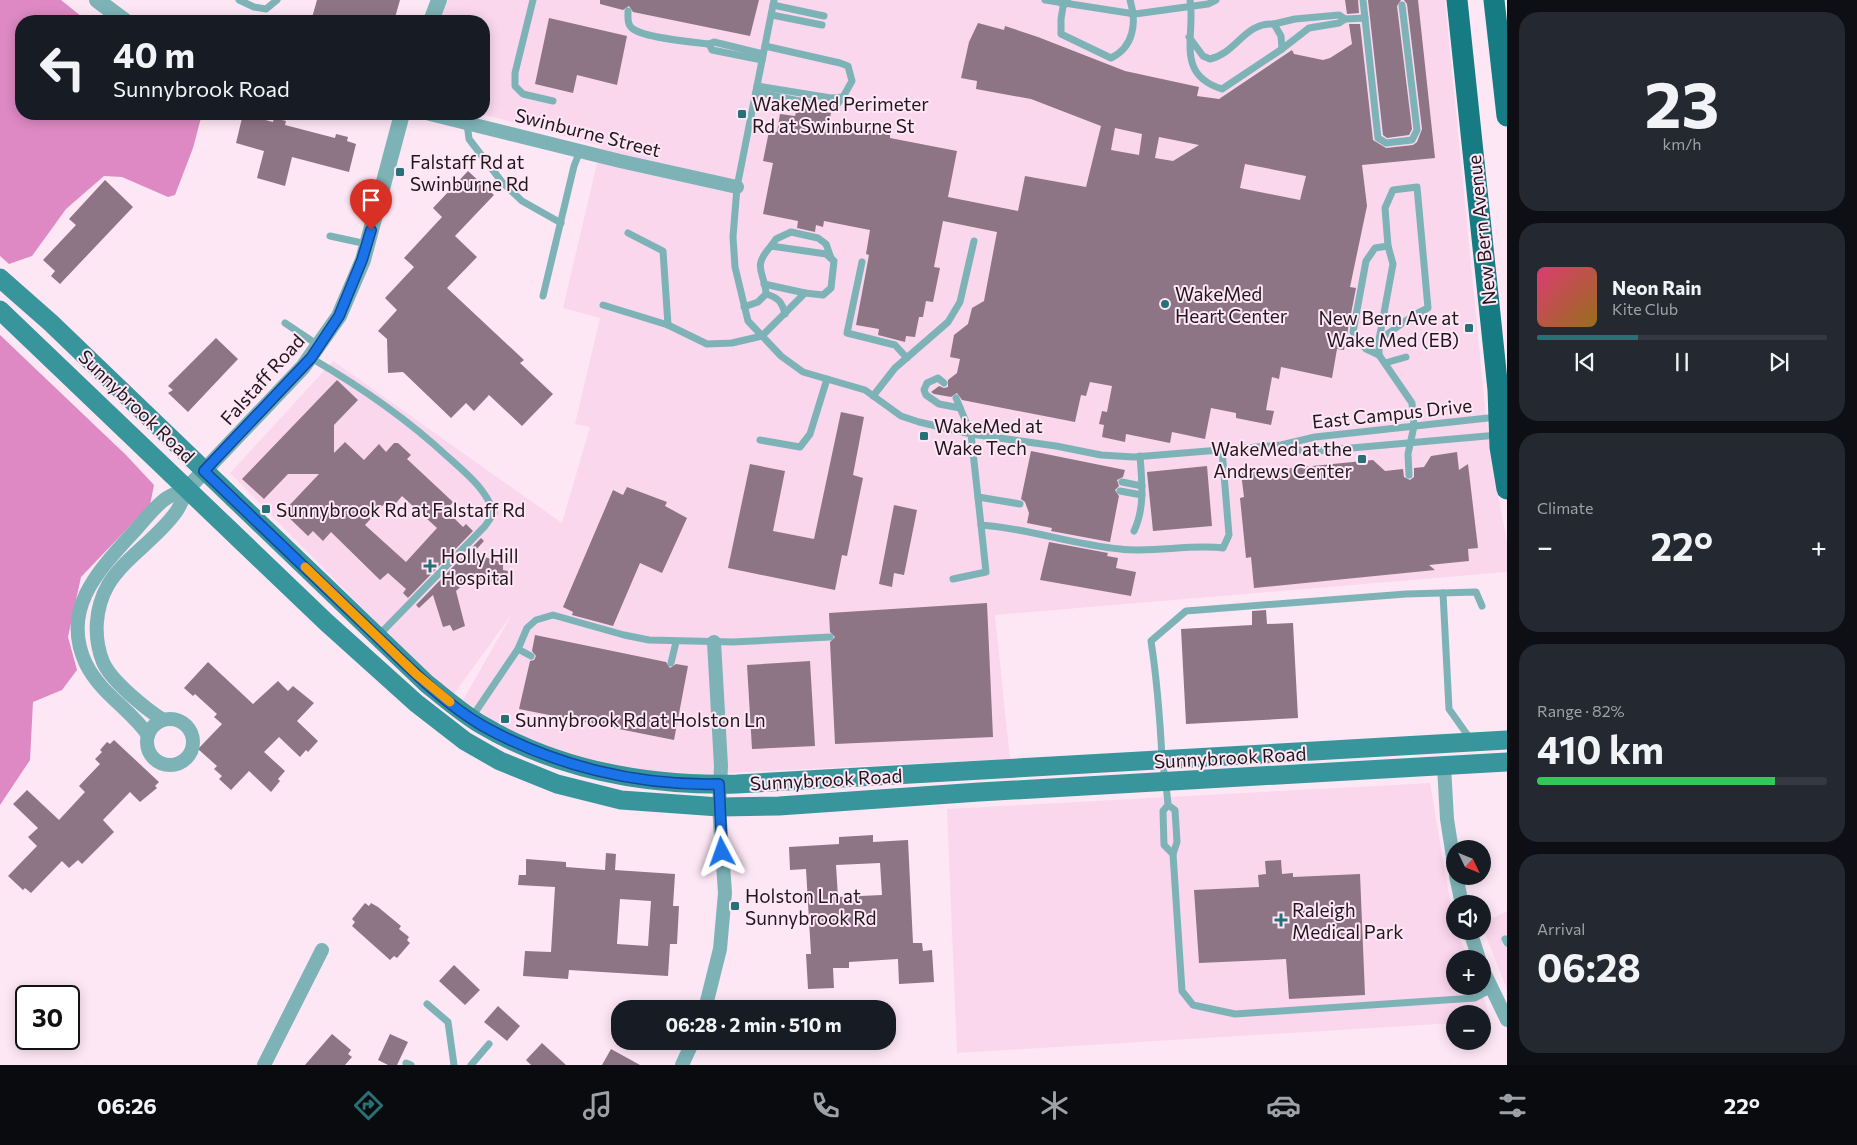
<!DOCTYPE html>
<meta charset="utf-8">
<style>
body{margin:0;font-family:Commissioner,sans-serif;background:#242831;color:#f1f3f6;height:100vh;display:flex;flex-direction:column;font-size:19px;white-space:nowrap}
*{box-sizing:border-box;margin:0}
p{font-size:16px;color:#9ea1a6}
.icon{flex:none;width:28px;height:28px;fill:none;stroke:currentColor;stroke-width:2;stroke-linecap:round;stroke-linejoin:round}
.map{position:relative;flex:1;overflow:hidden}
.panel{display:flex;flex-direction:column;gap:12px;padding:12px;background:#0d0f14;width:350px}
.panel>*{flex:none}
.banner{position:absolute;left:15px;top:15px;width:475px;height:105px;border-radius:20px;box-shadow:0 2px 12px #0003;background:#171b24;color:#f1f3f6;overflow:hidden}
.needle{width:32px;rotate:133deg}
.tools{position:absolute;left:1446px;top:840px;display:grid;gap:10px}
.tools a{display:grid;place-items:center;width:45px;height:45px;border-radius:50%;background:#171b24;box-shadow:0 2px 12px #0003;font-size:25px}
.speed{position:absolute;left:15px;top:985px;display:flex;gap:10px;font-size:25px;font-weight:700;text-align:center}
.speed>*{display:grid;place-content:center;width:65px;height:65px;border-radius:50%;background:#171b24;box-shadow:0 2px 12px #0003;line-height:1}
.speed .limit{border:2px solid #111;border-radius:8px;background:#fff;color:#111}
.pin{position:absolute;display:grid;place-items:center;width:42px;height:42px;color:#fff;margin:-51px -21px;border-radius:50% 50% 50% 0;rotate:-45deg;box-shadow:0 0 5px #0007}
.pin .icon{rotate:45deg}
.me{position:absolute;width:55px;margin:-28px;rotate:356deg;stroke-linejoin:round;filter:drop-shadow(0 0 4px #0008)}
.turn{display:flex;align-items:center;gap:18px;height:105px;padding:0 15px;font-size:22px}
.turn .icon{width:65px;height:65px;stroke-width:2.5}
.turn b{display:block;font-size:35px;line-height:42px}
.big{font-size:38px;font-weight:700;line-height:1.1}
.panel .widget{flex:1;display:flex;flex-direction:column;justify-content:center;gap:8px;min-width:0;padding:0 18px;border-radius:20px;background:#242831}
.panel .dial{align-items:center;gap:0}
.dial b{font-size:65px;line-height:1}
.song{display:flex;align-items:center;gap:15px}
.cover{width:60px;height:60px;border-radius:8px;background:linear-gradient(135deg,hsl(340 70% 55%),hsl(40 70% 35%))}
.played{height:5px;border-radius:2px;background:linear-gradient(90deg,#267076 35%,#363941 35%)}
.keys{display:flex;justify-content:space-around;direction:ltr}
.heat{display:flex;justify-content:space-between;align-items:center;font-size:28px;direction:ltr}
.charge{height:8px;border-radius:4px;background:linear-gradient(90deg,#34c759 82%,#363941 0)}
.trip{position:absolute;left:611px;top:1000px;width:285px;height:50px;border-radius:20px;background:#171b24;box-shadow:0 2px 12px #0003;font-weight:700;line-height:50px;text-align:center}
.tab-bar{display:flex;height:80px;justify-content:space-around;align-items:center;background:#090b0e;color:#9ea1a6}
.tab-bar .icon{width:35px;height:35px}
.tab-bar .current{color:#267076}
.tab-bar b{font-size:22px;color:#f1f3f6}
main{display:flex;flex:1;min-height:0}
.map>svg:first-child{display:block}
</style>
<main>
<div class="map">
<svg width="1507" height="1065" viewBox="0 0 1507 1065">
<rect width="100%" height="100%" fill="#fee7f5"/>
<g fill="#fad7ed">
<polygon points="448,0 1445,0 1485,407 1495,480 1507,541 1507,572 995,615 1010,759 666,776 611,768 552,751 494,721 463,700 512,614 454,694 428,675 230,473 333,361 562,523 590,427 575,424 600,318 563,308 601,146 482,114 484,21 440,21"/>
<polygon points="1430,783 1455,931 1457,931 1468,959 1455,959 1455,986 1480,986 1491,1021 1483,1022 1482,1014 1455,1014 1455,1023 957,1053 947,809"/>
<polygon points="1507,911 1507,989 1483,929 1483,923"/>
</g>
<g fill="#de89c3">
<polygon points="0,0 61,0 87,21 21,21 21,114 202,114 193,148 175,195 168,197 122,177 104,176 66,209 32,256 9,264 0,256"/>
<polygon points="0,335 126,455 154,485 150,505 81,577 68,637 77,670 62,690 33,702 30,760 0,805"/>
</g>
<g fill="#8e7585" fill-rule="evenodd">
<polygon points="317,0 400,0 394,21 311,21"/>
<polygon points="600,0 759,0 750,36 633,12 629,6 623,10 600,4"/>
<polygon points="1345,0 1358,0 1359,13 1347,14"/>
<polygon points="1368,0 1401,0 1397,6 1412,129 1409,135 1387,138 1383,135"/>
<path d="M1404 0H1418L1435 158 1362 165 1367 206 1350 287 1356 288 1344 350 1337 349 1332 378 1281 367 1279 379 1272 377 1266 410 1274 411 1271 425 1236 418V413L1211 408 1205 439 1172 432 1170 443 1126 434 1125 442 1102 437 1104 425 1099 424 1102 411 1107 412 1112 386 1090 382 1086 396 1081 395 1075 422 962 400 957 393 951 397 934 394 931 392 939 386 944 388 948 387V380L957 373 960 359 950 357 954 335 968 324 972 308 984 301 997 232 943 221 934 267 940 268 933 302 926 301 923 317H919L915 337 906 336 905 342 878 335 879 329 856 325 869 255 866 254 870 230 824 221 823 227 816 225 815 232 797 228 798 221 763 214 773 163 763 161 769 131 777 132 780 114 795 116 798 106 831 113 829 122 890 134V138L957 151 948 197 1018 211 1025 176 1086 187 1101 126 1031 99 976 89 977 81 961 78 969 42 978 23 1004 30 1005 26 1038 37 1125 71 1199 87 1197 96 1219 99 1292 50 1294 54 1323 60 1330 58 1352 44 1349 24H1360L1373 140 1386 148 1413 145 1417 142 1422 129 1407 4ZM1115 128 1142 134 1139 155 1111 150ZM1159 137 1199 145 1173 161 1155 158ZM1245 164 1306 176 1300 200 1240 188Z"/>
<polygon points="549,18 627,36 617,85 577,75 573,93 535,84"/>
<polygon points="243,114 273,122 274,118 286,121 285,125 335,138 336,134 348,137 347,141 356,144 349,172 292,157 285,186 257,178 264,151 236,143"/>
<polygon points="468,171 494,195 455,236 477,257 447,288 524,360 520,363 553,394 522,426 489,395 474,411 466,403 451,418 403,372 388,373 387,339 378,331 397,310 385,298 414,267 404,258 442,217 433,208"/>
<polygon points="105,180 133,207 60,284 51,276 55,271 43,260 76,225 69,219"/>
<polygon points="216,338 238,359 188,412 168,393 173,390 168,386"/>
<path d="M337 380 358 400 334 425V453L345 442 364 460 379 444 386 452 394 443H398L411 455 407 459 453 502 446 510 463 527 466 524 473 531 408 598 403 593 406 589 388 573 380 580 331 532 323 541 313 531 308 536 283 512 319 474H288L264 499 242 479ZM402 496 437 528 406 562 365 525 385 503 391 509Z"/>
<polygon points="841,412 864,417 853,475 863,478 847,556 842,555 835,590 728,568 750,464 785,471 773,531 814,539"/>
<polygon points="1031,451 1125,470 1123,477 1117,480 1119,486 1115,490 1119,496 1110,542 1051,531 1052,528 1027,523 1029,513 1025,502 1021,499"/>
<polygon points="1457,452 1459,470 1468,464 1478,548 1468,549 1469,561 1429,565 1435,570 1254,588 1251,557 1246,558 1240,498 1244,497 1241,473 1373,460 1385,471 1403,469 1404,477 1410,480 1414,477 1414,468 1424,467 1431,456"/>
<polygon points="1207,466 1212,526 1153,531 1147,472"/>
<polygon points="627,487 667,502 665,506 687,518 662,573 640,563 613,626 572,615 573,612 563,607 613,490 623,495"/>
<polygon points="894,505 917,510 904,575 894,573 892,587 879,584"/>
<polygon points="481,538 484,541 473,553 503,563 503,570 508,571 505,585 470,578 456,591 465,626 453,631 450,625 443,627 433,595 419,608 416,605"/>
<polygon points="1049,542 1108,553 1107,556 1118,558 1116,568 1136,572 1131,596 1040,580"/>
<polygon points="987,603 993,737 835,744 830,642 835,637 830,632 829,613"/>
<polygon points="1266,610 1267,624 1293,623 1298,718 1186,724 1181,629 1252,625 1252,611"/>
<polygon points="535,635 666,662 670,668 676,664 688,666 674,740 519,709 530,661 534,660 536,656 532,651"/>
<polygon points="810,661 815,746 752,749 747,665"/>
<polygon points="208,662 253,704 278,681 288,691 293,686 314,703 297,721 318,741 308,752 306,750 300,757 279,737 264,752 285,771 278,779 280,781 271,792 249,771 231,790 219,779 222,776 214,769 217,766 198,749 222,724 214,717 217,714 195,694 193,696 184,688"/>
<polygon points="114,740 159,782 155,786 157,788 140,802 130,792 103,820 114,832 82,864 78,860 69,868 62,861 31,893 25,888 23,890 8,876 37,846 28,837 38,828 13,804 27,790 59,820 85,792 79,786 100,764 95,759 102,752 100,750 107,742 110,744"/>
<path d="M873 835V842L908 840 913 943H922L923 951 932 950 934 982 899 984 898 959 849 962V968H833L834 988 808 989 806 954H811L806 869 790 870 789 847 839 844V837ZM880 863 882 895 838 897 836 865Z"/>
<path d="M606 853 616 854 615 870 675 874 673 906H679L677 944H670L668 976 569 970 568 979 523 976 525 951 551 952 555 887 518 885 519 875H526V859L566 862V867L605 870ZM620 899 651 901 648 946 617 944Z"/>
<polygon points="1281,860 1282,874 1293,873 1293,877 1360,874 1365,995 1289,999 1286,959 1199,963 1194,890 1259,887 1258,875 1266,874 1265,861"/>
<polygon points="365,903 369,906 371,903 378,907 401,926 399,929 409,937 407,940 410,943 397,958 394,956 390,960 352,926 355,922 352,919"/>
<polygon points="454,965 480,990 465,1005 439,981"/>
<polygon points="498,1006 520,1026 507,1041 484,1022"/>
<polygon points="332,1034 351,1050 348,1054 352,1057 345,1065 305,1065"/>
<polygon points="390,1034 408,1042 397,1065 388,1065 378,1060"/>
<polygon points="542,1043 566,1065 531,1065 526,1060"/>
<polygon points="611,1049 640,1065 602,1065"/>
</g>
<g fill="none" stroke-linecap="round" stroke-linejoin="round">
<g stroke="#7db3b7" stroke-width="7">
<polyline points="239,0 254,7 266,9 277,0"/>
<polyline points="533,0 515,73 515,86 523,94 553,101"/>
<polyline points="774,0 737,187 733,237 735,267 748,321 781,356 803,372 865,390 901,416 919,422 971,434 1056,446 1101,455 1134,457 1281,445 1315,437 1497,417"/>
<polyline points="1045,0 1135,14 1208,4 1216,0"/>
<polyline points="1363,0 1378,138 1386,143 1412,140 1417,130 1402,5"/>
<path d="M1064 1 1061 19V34L1111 58C1134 47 1137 22 1130 0"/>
<polyline points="773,5 824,16"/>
<path d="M628 11C628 18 627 25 633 29 646 38 692 42 709 44L714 42 763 54"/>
<polyline points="772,15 822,25"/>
<polyline points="1345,19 1365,18"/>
<polyline points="1274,24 1295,19 1339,15 1345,19 1339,23 1309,28 1282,49"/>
<path d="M1189 37 1203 56 1210 59C1237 53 1244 22 1274 24L1281 36 1282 49 1222 89C1174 74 1196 35 1190 0"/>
<polyline points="709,44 712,50 762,60"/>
<polyline points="757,86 831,98 843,97 852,81 848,66 840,63 765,46"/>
<polyline points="756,92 834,108 843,97"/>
<polyline points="467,123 469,139 502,182 522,201 561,223"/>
<polyline points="355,196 378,202"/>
<polyline points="628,233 663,251 668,325"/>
<polyline points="330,236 367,244"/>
<polyline points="771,246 776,239 791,232 818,238 826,244 831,258"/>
<polyline points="1388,246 1375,248 1366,261 1353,332 1366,349 1379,355 1412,403 1414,426 1408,454 1409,475"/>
<polyline points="862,262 847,333 895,345 907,358"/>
<polyline points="764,284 805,293"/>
<path d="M766 294C779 298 782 302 785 314"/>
<polyline points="543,296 574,166 580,151"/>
<path d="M603 305 668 325 707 344 732 343 762 336 805 293 823 295 831 288 834 261 826 254 771 246C751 268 765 272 766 294L758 302 744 307"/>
<polyline points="285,323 318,345"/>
<polyline points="1379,340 1414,315 1428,308 1417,187 1393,190 1385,208 1388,246 1393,264 1379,340 1379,355"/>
<path d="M311 358C361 387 406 418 448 457 467 474 486 489 494 513L485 526 378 636"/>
<polyline points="1385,363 1406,357"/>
<polyline points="944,383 938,378 927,383 924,390 926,395 939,404 960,408"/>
<polyline points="873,396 895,368 948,322 960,302 974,241"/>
<path d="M956 398 971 434 981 525C1028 528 1073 545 1120 549 1154 553 1189 544 1223 548L1229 535 1222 450"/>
<polyline points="760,440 800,447 810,434 827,379"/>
<polyline points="1283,445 1306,452 1498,435"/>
<polyline points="1122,482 1142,486"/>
<polyline points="1120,491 1142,495"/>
<polyline points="978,497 1020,504"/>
<path d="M1134 531C1145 508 1142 482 1140 456"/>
<polyline points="953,579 986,572 981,525"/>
<polyline points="1443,593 1449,709 1471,740"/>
<polyline points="518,649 531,656"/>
<polyline points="671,663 676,642"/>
<polyline points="472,717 518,649 527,628 536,620 553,615 624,635 649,640 733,642 830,637"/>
<polyline points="1168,805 1175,810 1177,842 1173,854 1182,991 1193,1005 1235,1014 1475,998 1492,989"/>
<path d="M1173 854 1164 845 1163 811 1168 805C1167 789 1164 774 1162 758 1160 719 1157 680 1151 641L1186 611 1406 594 1476 592 1482 606"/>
<polyline points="1505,939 1507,943"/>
<polyline points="427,1004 448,1022 454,1065"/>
<polyline points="406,1063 411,1065"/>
<polyline points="471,1065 489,1044"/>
</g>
<g stroke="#7db3b7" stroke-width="14">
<polyline points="1064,1 1064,0"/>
<polyline points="430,114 620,161 737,187"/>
<circle cx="170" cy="742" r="23"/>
<path d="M163 720C146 709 111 681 103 662 93 637 95 608 108 585 125 557 157 539 176 512 181 505 184 496 188 488"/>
<path d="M148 735C130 709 101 694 86 664 61 611 96 573 130 536 141 525 151 510 164 500 170 495 180 492 188 488"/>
<polyline points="1444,766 1447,819 1455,870"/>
<polyline points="1456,876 1462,904"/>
<polyline points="1470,931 1479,959"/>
<polyline points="1482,968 1507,1020"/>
<polyline points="705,1009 720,949 725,893 719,807 721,766 714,642"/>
<polyline points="264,1065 322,950"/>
<polyline points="682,1065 693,1041"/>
</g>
<g stroke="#7db3b7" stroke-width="16">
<polyline points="97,0 125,21"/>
<polyline points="431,21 439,0"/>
<polyline points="188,488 303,367 339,316 363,260 402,114"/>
</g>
<g stroke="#39959c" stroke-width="19">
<path d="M0 278 51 323 427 684C445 698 463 714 482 725 560 771 648 786 737 784L1507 740"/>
<polyline points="0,310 326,622 416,703 465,741 500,761 557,784 621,800 719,807 779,806 979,792 1507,762"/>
</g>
<g stroke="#167b82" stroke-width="21">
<polyline points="1457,0 1498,390 1500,447 1507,489"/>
<polyline points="1494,0 1507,116"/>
</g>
</g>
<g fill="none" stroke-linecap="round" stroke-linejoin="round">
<g stroke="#114b97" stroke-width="12">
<path id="route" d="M371 230 362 260 339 316 311 358 204 471C259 524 314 576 368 628 404 662 440 701 483 726 555 766 637 786 719 784L722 852"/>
</g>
<use href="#route" stroke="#1a73e8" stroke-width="9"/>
<polyline stroke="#f59e0b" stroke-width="9" points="305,567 416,674 450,702"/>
</g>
<g fill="#267076" stroke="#fee7f5" stroke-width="2">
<rect x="737" y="109" width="10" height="10" rx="2.5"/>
<rect x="395" y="167" width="10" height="10" rx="2.5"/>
<circle cx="1165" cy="304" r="5"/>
<rect x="1464" y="323" width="10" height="10" rx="2.5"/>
<rect x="919" y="431" width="10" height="10" rx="2.5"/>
<rect x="1357" y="454" width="10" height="10" rx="2.5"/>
<rect x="261" y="504" width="10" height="10" rx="2.5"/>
<path d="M427.5 558.5h5v5h5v5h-5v5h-5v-5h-5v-5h5z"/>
<rect x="500" y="714" width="10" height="10" rx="2.5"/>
<rect x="730" y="901" width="10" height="10" rx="2.5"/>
<path d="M1278.5 912.5h5v5h5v5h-5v5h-5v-5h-5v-5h5z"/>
</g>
<g text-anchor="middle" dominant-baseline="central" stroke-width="4" stroke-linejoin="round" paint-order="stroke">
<g font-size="19" fill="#20161c" stroke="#fee7f5" text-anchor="start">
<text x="752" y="103">WakeMed Perimeter<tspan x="752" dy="22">Rd at Swinburne St</tspan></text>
<text x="410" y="161">Falstaff Rd at<tspan x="410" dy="22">Swinburne Rd</tspan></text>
<text x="1175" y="293">WakeMed<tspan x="1175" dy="22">Heart Center</tspan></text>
<text x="1459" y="317" text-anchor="end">New Bern Ave at<tspan x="1459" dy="22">Wake Med (EB)</tspan></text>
<text x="934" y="425">WakeMed at<tspan x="934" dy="22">Wake Tech</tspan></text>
<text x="1352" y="448" text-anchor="end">WakeMed at the<tspan x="1352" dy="22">Andrews Center</tspan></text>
<text x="276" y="509">Sunnybrook Rd at Falstaff Rd</text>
<text x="441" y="555">Holly Hill<tspan x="441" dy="22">Hospital</tspan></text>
<text x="515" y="719">Sunnybrook Rd at Holston Ln</text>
<text x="745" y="895">Holston Ln at<tspan x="745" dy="22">Sunnybrook Rd</tspan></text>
<text x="1292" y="909">Raleigh<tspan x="1292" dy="22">Medical Park</tspan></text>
</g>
<g font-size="19" fill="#20161c" stroke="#fee7f5">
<text transform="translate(588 132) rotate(14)">Swinburne Street</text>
<text transform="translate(1481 230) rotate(-96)">New Bern Avenue</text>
<text transform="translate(262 379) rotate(-48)">Falstaff Road</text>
<text transform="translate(137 406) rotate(44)">Sunnybrook Road</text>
<text transform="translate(1392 413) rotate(-6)">East Campus Drive</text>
<text transform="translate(1230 757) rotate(-3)">Sunnybrook Road</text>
<text transform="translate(826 779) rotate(-3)">Sunnybrook Road</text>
</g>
</g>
</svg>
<div class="tools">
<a><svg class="needle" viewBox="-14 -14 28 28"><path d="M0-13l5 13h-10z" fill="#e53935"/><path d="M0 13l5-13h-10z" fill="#9ea1a6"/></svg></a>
<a><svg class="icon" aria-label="sound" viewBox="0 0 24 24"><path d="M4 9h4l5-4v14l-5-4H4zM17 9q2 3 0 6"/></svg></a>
<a>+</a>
<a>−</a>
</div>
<div class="speed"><div class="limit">30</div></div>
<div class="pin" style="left:371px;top:230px;background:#d93025"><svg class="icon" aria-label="arrive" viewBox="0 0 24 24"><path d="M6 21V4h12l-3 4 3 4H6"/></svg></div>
<svg class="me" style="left:722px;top:852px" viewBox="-20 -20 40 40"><path d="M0-17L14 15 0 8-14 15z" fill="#1a73e8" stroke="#fff" stroke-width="4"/></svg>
<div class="trip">06:28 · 2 min · 510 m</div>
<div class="banner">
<div class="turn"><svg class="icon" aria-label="left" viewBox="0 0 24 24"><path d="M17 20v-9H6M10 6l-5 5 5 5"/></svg><div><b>40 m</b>Sunnybrook Road</div></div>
</div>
</div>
<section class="panel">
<div class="widget dial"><b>23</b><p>km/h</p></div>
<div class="widget">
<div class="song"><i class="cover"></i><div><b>Neon Rain</b><p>Kite Club</p></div></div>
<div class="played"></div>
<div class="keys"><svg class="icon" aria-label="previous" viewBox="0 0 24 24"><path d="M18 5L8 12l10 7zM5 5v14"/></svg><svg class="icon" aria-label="pause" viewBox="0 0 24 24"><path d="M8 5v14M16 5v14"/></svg><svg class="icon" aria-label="next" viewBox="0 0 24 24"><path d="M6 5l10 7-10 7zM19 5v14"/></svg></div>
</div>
<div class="widget"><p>Climate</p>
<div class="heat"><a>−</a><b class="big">22°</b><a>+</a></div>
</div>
<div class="widget"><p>Range · 82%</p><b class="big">410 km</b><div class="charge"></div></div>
<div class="widget"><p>Arrival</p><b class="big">06:28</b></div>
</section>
</main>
<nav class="tab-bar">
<b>06:26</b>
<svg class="icon current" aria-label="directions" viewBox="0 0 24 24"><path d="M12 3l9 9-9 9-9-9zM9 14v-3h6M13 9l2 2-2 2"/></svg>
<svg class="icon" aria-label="music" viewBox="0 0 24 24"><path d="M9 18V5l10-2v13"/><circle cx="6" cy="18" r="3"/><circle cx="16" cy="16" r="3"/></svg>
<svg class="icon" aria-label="phone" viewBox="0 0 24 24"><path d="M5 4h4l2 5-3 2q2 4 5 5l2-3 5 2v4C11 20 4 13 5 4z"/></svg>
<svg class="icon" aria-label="climate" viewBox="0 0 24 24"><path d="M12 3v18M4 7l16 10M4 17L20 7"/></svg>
<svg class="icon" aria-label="car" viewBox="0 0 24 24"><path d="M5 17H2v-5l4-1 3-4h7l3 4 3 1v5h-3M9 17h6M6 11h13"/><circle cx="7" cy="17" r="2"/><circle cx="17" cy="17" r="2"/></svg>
<svg class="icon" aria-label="filters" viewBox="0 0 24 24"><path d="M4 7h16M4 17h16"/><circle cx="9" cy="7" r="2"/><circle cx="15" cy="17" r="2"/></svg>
<b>22°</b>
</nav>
